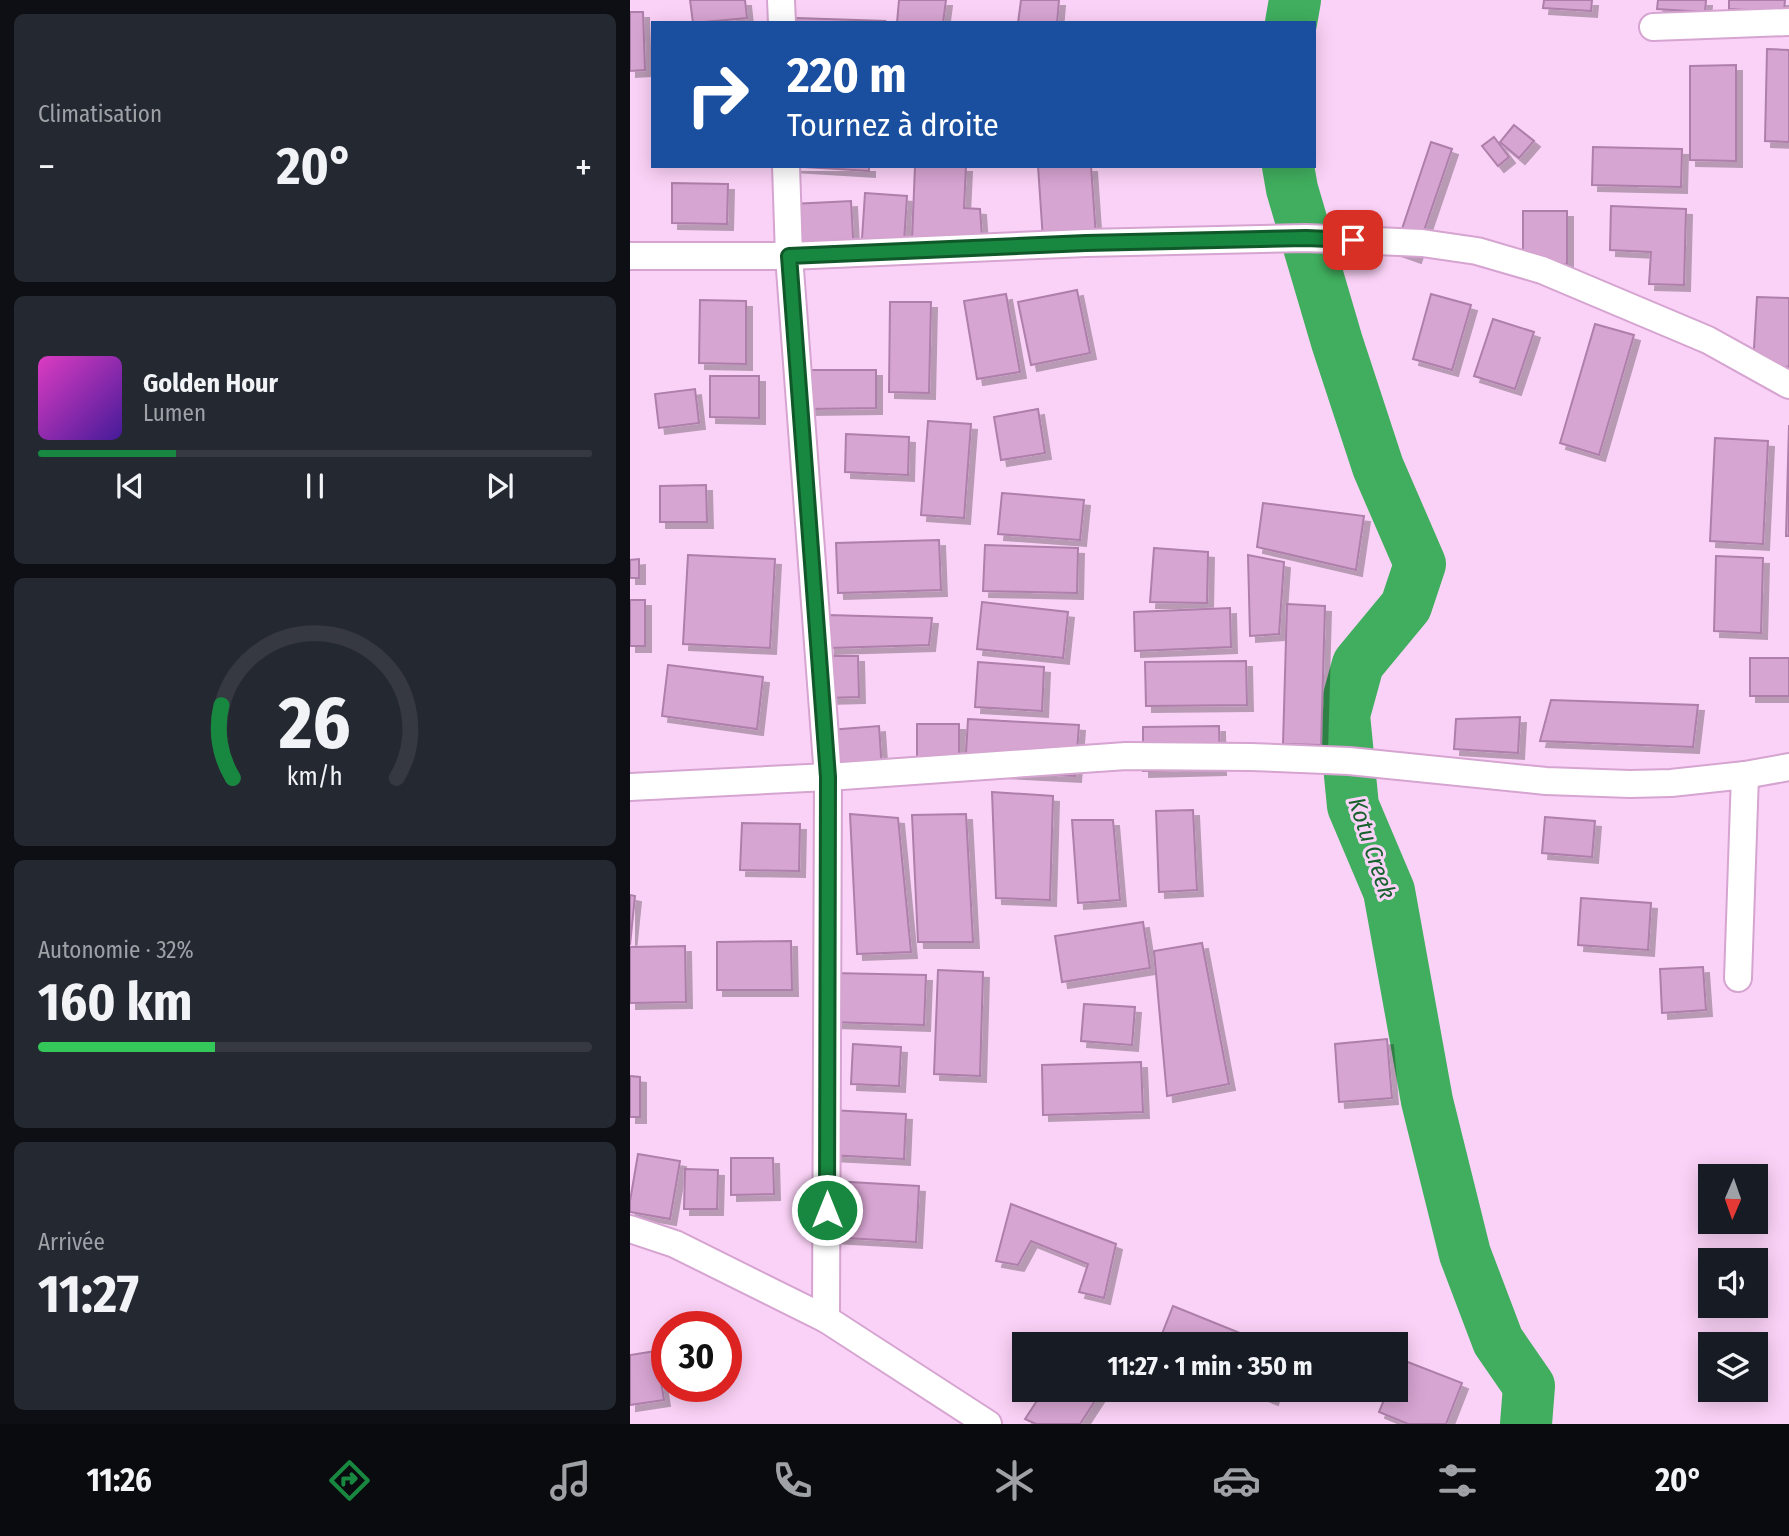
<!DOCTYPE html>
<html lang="fr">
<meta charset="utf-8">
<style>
body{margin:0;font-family:"Fira Sans Condensed",sans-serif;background:#242831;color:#f1f3f6;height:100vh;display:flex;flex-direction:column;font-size:26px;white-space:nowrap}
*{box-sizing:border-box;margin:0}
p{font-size:23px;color:#9ea1a6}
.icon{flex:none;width:38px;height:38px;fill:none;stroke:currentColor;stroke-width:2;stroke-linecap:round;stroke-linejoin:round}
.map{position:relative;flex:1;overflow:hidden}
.side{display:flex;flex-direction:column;gap:14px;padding:14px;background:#0d0f14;width:630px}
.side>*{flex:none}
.guide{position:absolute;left:21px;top:21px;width:665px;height:147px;border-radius:0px;box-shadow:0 4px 18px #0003;background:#1a4fa0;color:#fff;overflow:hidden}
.needle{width:46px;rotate:182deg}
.tools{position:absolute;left:1068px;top:1164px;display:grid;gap:14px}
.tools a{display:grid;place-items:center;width:70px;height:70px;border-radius:0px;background:#171b24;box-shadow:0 4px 18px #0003;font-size:35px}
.speed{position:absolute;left:21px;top:1311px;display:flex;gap:14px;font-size:35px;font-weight:700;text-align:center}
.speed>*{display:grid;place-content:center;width:91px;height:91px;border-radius:50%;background:#171b24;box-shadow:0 4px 18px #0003;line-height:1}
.speed .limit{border:10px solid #d22;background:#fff;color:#111}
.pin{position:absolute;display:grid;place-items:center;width:60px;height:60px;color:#fff;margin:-30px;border-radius:14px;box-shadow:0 4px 10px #0006}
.me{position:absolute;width:77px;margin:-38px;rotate:0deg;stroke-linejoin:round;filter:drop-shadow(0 0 5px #0008)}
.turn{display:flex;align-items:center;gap:24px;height:147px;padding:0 21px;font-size:32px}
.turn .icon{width:91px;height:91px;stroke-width:2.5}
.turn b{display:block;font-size:49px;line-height:60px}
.big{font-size:52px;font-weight:700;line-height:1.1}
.side .tile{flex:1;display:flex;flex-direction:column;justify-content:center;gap:10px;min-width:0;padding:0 24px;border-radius:10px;background:#242831}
.side .dial{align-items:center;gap:0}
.dial svg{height:182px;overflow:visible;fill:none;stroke:#363941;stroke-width:7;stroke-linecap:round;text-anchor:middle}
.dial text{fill:#f1f3f6;stroke:none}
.song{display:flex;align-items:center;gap:21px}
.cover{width:84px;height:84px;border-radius:10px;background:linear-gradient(135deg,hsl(310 70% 55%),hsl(260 70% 35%))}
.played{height:7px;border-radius:4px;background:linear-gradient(90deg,#18873f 25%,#363941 25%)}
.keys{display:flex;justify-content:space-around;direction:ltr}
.heat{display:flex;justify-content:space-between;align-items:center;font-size:38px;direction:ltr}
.charge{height:10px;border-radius:5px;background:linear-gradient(90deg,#34c759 32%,#363941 0)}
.trip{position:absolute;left:382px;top:1332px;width:396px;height:70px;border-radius:0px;background:#171b24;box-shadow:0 4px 18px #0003;font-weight:700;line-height:70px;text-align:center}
.tab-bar{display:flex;height:112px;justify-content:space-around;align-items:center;background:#090b0e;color:#9ea1a6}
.tab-bar .icon{width:49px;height:49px}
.tab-bar .active{color:#18873f}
.tab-bar b{font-size:32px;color:#f1f3f6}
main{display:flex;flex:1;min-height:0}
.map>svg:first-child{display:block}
</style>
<main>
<section class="side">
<div class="tile"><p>Climatisation</p>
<div class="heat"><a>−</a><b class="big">20°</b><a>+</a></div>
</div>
<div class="tile">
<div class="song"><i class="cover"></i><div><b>Golden Hour</b><p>Lumen</p></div></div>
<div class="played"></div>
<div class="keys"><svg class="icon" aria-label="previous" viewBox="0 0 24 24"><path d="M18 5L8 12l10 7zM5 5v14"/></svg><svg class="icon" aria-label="pause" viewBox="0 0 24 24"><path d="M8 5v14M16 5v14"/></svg><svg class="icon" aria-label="next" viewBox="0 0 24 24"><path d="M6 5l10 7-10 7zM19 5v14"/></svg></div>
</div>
<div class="tile dial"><svg viewBox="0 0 100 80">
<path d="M14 69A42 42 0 1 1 86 69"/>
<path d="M14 69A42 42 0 0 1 9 37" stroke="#18873f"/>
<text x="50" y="56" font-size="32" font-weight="700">26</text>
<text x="50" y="72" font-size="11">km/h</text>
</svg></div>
<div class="tile"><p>Autonomie · 32%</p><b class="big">160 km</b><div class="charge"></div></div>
<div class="tile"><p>Arrivée</p><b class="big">11:27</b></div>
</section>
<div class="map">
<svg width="1159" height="1424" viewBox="0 0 1159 1424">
<defs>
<filter id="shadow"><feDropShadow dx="6" dy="6" stdDeviation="0" flood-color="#0004"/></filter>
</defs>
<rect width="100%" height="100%" fill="#fbd2f7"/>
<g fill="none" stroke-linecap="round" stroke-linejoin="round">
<g stroke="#40ae5e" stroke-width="52">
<polyline points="661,23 665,0"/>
<polyline points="658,166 662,189 707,342 748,467 790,564 776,606 728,664 714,715 723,806 759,891 797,1101 835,1254 868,1341 899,1386 896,1424"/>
</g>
</g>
<g fill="#d7a5d2" stroke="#ae7faa" stroke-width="2" filter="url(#shadow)">
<polygon points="60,0 115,0 117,18 63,23"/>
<polygon points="269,0 316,0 313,23 267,23"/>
<polygon points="391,0 429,0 427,23 388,23"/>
<polygon points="914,0 962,0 961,11 913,8"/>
<polygon points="1028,0 1076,0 1075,12 1027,9"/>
<polygon points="1099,0 1155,0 1154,12 1099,9"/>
<polygon points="0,12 13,12 15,70 0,71"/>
<polygon points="166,18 255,21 254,23 165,23"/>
<polygon points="1137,49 1159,50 1159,142 1135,141"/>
<polygon points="1106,65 1106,161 1060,160 1060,66"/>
<polygon points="884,125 904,141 889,158 870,142"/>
<polygon points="864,137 879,157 868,166 852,146"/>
<polygon points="801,142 822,149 785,257 765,250"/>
<polygon points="963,147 1052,149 1051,187 962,185"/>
<polygon points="158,166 239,166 239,171"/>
<polygon points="285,166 336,166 334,208 350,209 352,237 282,240"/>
<polygon points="408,166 461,166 466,237 413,240"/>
<polygon points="42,183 98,184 97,224 42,223"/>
<polygon points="235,193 277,196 273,257 231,254"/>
<polygon points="221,201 224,255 165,258 162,204"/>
<polygon points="981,206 1056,209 1054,285 1019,284 1021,252 980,250"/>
<rect x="893" y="211" width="44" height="53"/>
<polygon points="447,290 460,353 401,365 388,302"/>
<polygon points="376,294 390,372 347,379 334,301"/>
<polygon points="801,294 841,305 822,370 783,359"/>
<polygon points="1127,297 1159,298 1159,367 1123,365"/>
<polygon points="70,300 116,301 116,364 69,363"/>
<polygon points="260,302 301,302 299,393 259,392"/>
<polygon points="863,319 904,332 885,389 844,376"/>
<polygon points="965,324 1004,335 969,455 930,443"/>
<polygon points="177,370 246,370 246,408 177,409"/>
<polygon points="80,376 129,376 129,418 80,417"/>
<polygon points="65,389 69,423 29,428 25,394"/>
<polygon points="408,409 415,453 371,460 364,417"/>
<polygon points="298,421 341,424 334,518 291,515"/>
<polygon points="1159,425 1159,536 1156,536"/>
<polygon points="216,434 279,437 278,475 215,472"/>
<polygon points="1085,438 1138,441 1133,544 1080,541"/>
<polygon points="76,485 77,522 30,522 30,486"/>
<polygon points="372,493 454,500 450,540 368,534"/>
<polygon points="633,503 734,516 726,570 627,547"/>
<polygon points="309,540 311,590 208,593 206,543"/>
<polygon points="355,545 448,548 447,593 353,591"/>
<polygon points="524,548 578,552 577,603 520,602"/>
<polygon points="58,555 145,559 140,648 53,644"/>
<polygon points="618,555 654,562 649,634 620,636"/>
<polygon points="1086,556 1133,558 1131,633 1084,631"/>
<polygon points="9,559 9,578 0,578 0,560"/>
<rect x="0" y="600" width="15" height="46"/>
<polygon points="352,602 438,612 433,658 347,649"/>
<polygon points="657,604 695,606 691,745 653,744"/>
<polygon points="600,608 601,647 505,651 504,612"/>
<polygon points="198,615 302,618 299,645 199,648"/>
<polygon points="194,656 228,656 229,697 194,698"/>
<rect x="1120" y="658" width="39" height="38"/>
<polygon points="616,661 617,705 516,706 515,662"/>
<polygon points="348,662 414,667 412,711 345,707"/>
<polygon points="38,665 133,677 127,729 32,716"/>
<polygon points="921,700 1068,705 1063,747 910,741"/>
<polygon points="890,717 888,753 824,749 826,719"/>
<polygon points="338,719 449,725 445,776 335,770"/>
<rect x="287" y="724" width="42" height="43"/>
<polygon points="249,726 252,770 202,774 199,730"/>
<polygon points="589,726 590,769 513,771 513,727"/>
<polygon points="362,792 423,796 420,900 366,898"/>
<polygon points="563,810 567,890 529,892 526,811"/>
<polygon points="220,814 268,818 281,952 227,954"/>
<polygon points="336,814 343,942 288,942 282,815"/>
<polygon points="915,817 965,821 962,857 912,853"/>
<polygon points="442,820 483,820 490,900 448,903"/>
<polygon points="112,823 170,824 169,871 110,870"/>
<polygon points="0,895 5,896 0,945"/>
<polygon points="951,898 1021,903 1018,950 948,945"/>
<polygon points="513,922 520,968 432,982 425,936"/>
<polygon points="161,941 162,990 87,990 87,942"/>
<polygon points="572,943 599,1084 537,1096 524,951"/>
<polygon points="55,946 56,1002 0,1003 0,947"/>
<polygon points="1073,967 1076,1010 1032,1013 1030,969"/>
<polygon points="308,970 353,972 350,1076 304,1074"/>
<polygon points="202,973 296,975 294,1025 201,1022"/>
<polygon points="454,1004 505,1007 502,1045 451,1041"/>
<polygon points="757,1039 762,1098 709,1102 705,1044"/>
<polygon points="223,1044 271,1047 269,1086 221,1084"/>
<polygon points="511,1062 513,1112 413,1115 412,1065"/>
<polygon points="0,1076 10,1077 10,1117 0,1117"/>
<polygon points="200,1110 276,1114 274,1159 198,1155"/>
<polygon points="8,1154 50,1161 40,1219 0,1212 0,1201"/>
<polygon points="101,1158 143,1158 144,1194 101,1195"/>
<polygon points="55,1169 88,1170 87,1209 54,1209"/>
<polygon points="202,1181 289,1186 286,1242 198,1237"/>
<polygon points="381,1204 486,1244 474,1298 449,1292 458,1264 401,1241 388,1265 366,1261"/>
<polygon points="543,1306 637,1344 528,1344"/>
<polygon points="26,1351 34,1400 0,1405 0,1355"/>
<polygon points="770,1359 832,1383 816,1424 778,1424 749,1412 758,1390 765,1390 765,1372"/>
<polygon points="414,1390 472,1390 450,1424 406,1424 395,1419"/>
<polygon points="620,1390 645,1390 642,1399"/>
</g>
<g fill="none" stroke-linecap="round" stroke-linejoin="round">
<g stroke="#d5a4d0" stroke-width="30">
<g id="minor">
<polyline points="151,0 152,23"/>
<polyline points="1023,27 1159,22"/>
<polyline points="156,166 159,256 198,777 196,1319"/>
<polyline points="0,256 159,256 456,243 676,238 792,243 847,251 912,270 1078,340 1159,385"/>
<polyline points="0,787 198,777 496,756 621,757 719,761 916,781 1000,784 1041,783 1115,775 1159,767"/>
<polyline points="1108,978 1115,775"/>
<polyline points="0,1229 45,1244 196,1319 358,1424"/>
</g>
</g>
<use href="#minor" stroke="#fff" stroke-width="26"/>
</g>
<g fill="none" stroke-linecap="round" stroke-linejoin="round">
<g stroke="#105829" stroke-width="18">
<polyline id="route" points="197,1210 198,777 159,256 456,243 676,238 723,240"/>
</g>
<use href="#route" stroke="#18873f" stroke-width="12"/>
</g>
<g text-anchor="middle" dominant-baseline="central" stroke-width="6" stroke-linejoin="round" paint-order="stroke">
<g font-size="24" font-style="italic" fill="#16622e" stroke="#fbd2f7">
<text transform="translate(742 848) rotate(72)">Kotu Creek</text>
</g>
</g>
</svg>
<div class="tools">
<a><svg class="needle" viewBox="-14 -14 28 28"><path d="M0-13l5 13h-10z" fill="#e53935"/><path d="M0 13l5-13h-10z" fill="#9ea1a6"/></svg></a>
<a><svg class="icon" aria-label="sound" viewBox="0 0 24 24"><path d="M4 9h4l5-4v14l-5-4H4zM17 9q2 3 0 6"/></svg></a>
<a><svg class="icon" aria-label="layers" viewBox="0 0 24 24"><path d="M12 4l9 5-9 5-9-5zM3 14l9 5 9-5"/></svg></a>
</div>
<div class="speed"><div class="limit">30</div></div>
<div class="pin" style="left:723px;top:240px;background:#d93025"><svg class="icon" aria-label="arrive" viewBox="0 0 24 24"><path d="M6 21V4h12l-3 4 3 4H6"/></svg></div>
<svg class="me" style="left:197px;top:1210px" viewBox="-20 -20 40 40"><circle r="17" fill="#18873f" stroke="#fff" stroke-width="3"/><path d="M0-11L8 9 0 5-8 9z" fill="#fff"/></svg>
<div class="trip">11:27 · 1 min · 350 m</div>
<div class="guide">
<div class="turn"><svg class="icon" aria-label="right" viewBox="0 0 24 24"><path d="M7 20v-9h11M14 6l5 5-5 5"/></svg><div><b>220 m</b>Tournez à droite</div></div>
</div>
</div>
</main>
<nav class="tab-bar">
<b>11:26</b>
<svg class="icon active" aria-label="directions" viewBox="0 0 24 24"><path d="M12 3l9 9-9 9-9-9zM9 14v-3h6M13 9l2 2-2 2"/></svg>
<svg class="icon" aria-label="music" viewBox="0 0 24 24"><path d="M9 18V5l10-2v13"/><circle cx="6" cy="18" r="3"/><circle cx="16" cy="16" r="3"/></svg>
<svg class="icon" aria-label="phone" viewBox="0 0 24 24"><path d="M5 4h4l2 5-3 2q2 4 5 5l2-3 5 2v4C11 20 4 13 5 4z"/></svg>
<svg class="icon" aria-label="climate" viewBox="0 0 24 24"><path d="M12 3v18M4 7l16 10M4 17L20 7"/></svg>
<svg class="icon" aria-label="car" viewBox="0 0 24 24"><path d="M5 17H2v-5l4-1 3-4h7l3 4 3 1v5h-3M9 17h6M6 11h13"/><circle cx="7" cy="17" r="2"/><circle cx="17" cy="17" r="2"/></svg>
<svg class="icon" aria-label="filters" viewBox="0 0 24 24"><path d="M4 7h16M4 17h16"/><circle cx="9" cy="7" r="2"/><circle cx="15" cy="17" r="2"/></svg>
<b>20°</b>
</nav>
